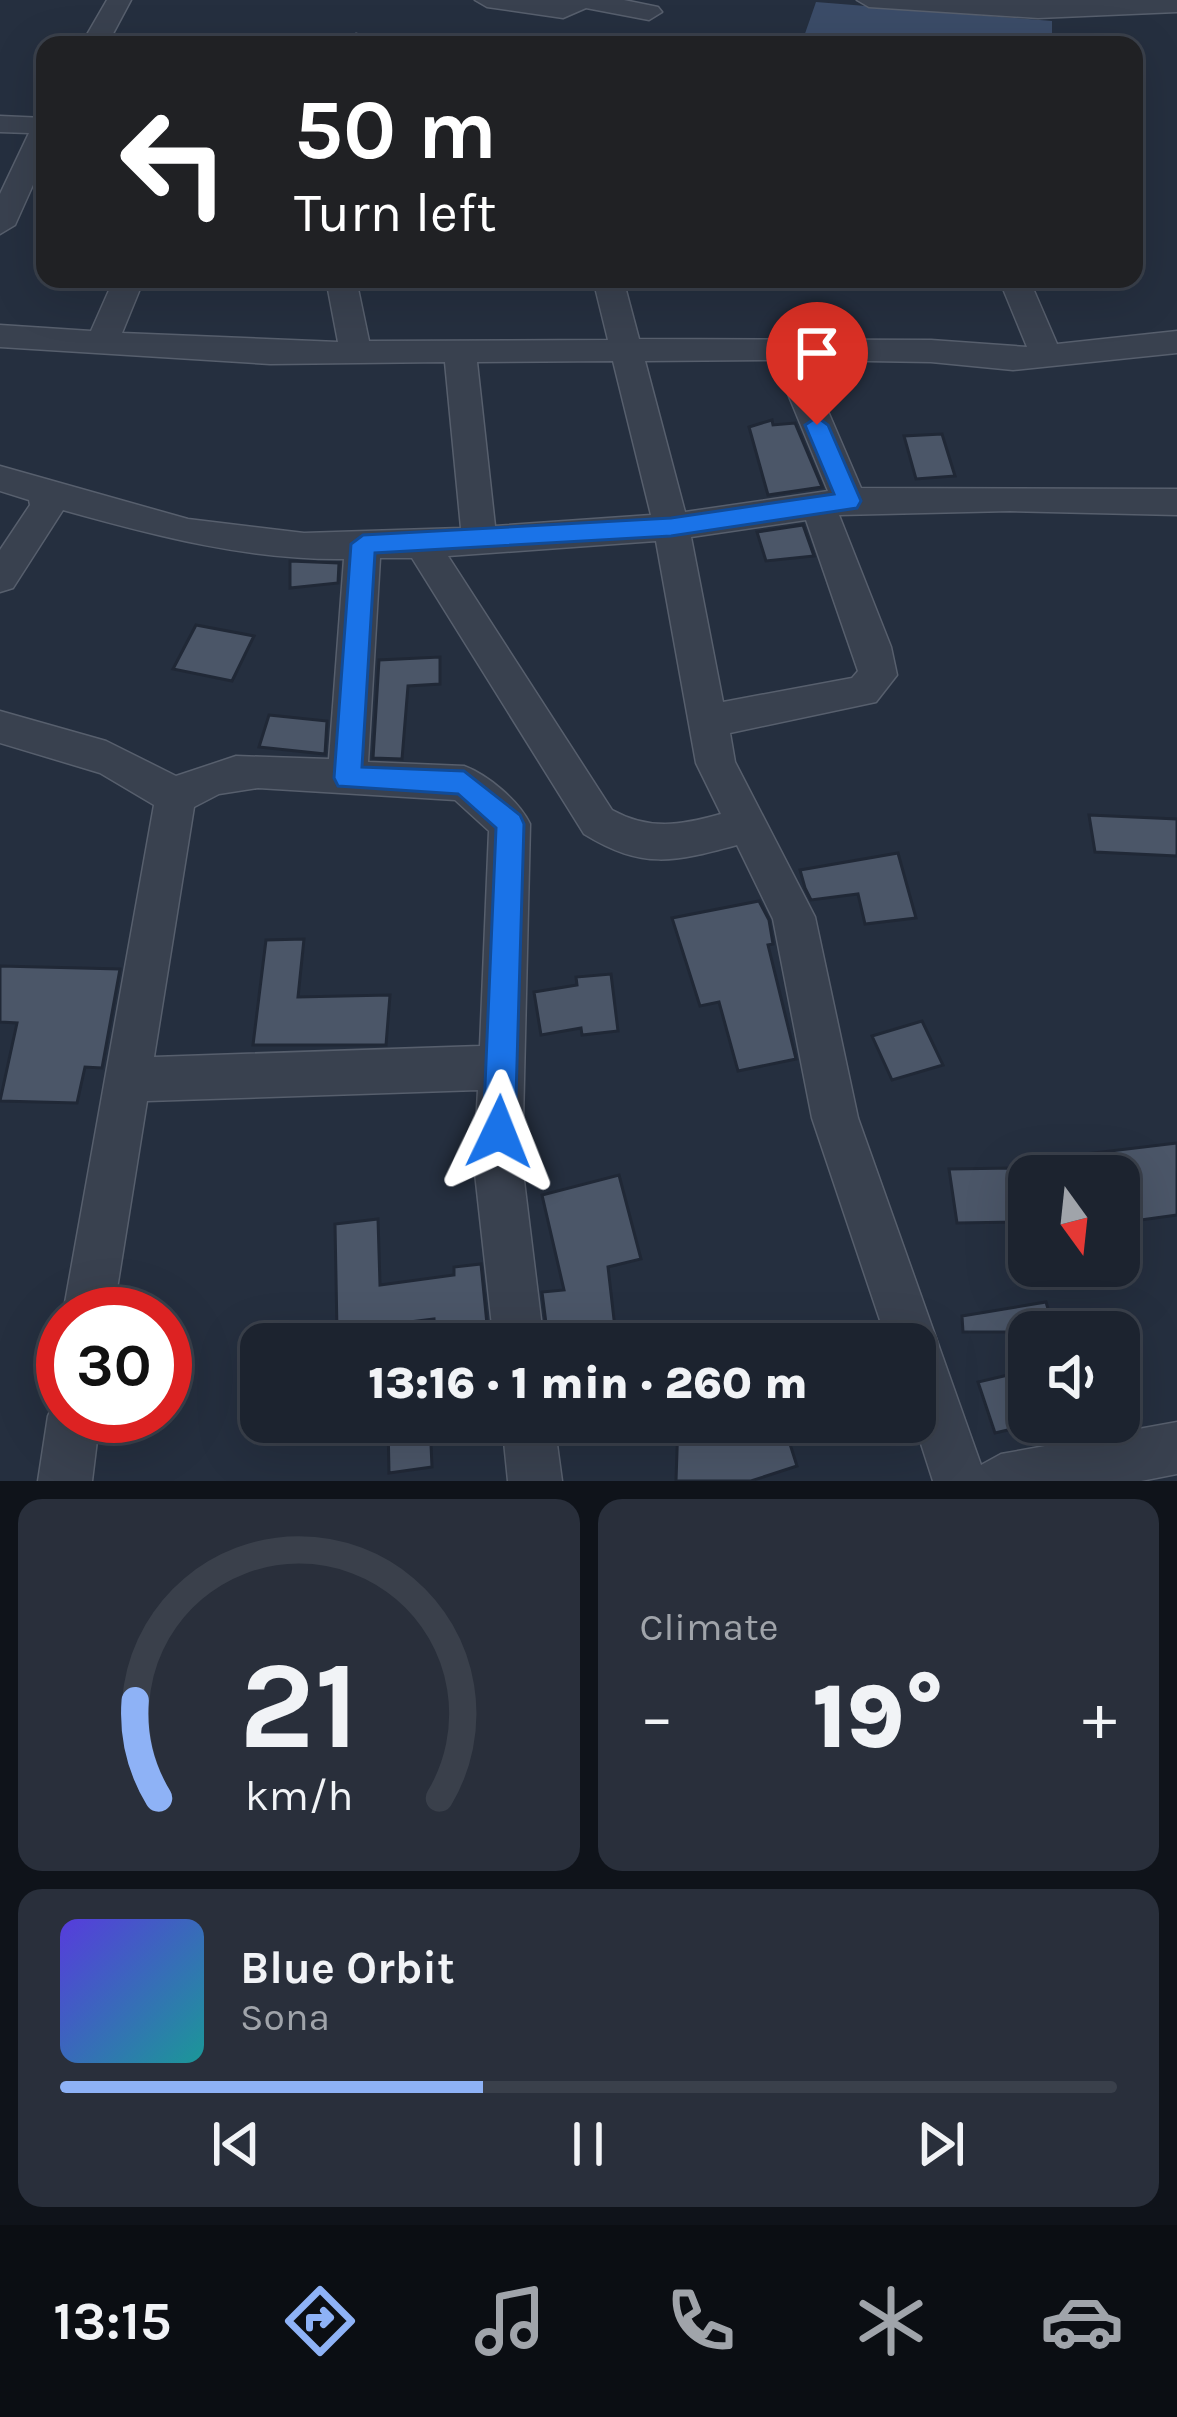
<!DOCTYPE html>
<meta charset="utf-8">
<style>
body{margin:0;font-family:Karla,sans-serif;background:#292f3b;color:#f1f3f6;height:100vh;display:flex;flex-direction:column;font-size:45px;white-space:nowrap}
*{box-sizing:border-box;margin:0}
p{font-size:39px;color:#a0a4aa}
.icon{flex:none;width:66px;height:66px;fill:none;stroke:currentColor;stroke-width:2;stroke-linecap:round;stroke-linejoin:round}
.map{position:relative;height:1481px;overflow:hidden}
.panel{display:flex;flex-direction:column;gap:18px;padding:18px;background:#0f131a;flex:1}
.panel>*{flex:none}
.hud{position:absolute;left:36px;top:36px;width:1107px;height:252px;border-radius:24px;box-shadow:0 12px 48px #0002,0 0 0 3px #3a404b;background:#202124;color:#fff;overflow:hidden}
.needle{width:78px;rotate:165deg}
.fabs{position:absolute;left:1008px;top:1155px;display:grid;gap:24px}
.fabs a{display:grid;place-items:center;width:132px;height:132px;border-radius:24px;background:#1c232f;box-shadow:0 12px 48px #0002,0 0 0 3px #3a404b;font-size:60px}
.speed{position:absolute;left:36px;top:1287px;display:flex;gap:24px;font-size:60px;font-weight:700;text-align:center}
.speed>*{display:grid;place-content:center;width:156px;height:156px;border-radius:50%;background:#1c232f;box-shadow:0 12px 48px #0002,0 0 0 3px #3a404b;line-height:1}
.speed .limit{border:18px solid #d22;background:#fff;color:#111}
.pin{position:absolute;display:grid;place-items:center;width:102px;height:102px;color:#fff;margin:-123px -51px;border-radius:50% 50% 50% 0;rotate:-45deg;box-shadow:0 0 12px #0007}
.pin .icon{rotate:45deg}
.me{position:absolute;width:132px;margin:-66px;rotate:2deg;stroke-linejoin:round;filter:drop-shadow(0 0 9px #0008)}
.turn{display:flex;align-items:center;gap:42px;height:252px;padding:0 60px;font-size:54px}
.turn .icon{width:156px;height:156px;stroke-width:2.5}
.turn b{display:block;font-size:84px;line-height:102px}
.big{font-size:90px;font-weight:800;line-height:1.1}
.panel .widget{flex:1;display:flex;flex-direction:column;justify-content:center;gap:18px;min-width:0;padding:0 42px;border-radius:24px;background:#292f3b}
.panel .dial{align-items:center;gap:0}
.dial svg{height:312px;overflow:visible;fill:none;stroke:#3a404b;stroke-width:7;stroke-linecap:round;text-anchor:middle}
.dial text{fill:#f1f3f6;stroke:none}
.song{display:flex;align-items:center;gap:36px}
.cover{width:144px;height:144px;border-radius:18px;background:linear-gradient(135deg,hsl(250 70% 55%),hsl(180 70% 35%))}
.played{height:12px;border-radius:6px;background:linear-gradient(90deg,#8eb2f6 40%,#3a404b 40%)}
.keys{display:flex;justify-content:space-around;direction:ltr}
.heat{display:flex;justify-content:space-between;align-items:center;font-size:66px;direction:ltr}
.panel .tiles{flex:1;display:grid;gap:18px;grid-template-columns:1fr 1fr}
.widget:last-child{grid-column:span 2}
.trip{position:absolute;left:240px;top:1323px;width:696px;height:120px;border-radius:24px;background:#1c232f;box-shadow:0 12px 48px #0002,0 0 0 3px #3a404b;font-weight:800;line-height:120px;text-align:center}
.menu{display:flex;height:192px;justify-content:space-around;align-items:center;background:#0b0e13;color:#a0a4aa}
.menu .icon{width:84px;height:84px}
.menu .active{color:#8eb2f6}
.menu b{font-size:54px;color:#f1f3f6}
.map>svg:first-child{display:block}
</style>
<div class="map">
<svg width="1177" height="1481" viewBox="0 0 1177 1481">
<rect width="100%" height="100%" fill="#252f3f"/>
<polygon fill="#3b4c68" points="816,2 1052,21 1052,45 801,45"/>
<g fill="#4b5668" stroke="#202836" stroke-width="3">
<polygon points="772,420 773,425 795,423 822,487 768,495 749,427"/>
<polygon points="942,434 955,476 916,479 904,436"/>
<polygon points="803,525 814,556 766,561 757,532"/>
<polygon points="290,561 339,563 338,583 290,588"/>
<polygon points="196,625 254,636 232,681 173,669"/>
<polygon points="440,657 440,684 408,686 402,759 373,758 379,660"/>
<polygon points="269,715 327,721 325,754 259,747"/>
<polygon points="1089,815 1177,819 1177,856 1095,852"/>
<polygon points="898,853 916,918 865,924 858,894 811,900 805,888 800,870"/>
<polygon points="759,901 769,920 773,944 768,945 796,1059 738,1071 719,1002 700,1006 672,918"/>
<polygon points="304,939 298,997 390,995 386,1045 253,1045 266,940"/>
<polygon points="0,966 120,969 102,1068 85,1067 77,1103 0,1101 17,1023 0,1022"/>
<polygon points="611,974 618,1031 582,1035 581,1028 541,1035 534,992 577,985 576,977"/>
<polygon points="922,1021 943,1065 892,1080 872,1036"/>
<polygon points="1177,1143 1177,1215 1119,1223 1119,1176 1061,1176 1060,1157"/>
<polygon points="1013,1168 1023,1222 957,1223 949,1169"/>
<polygon points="619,1175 641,1259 608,1267 615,1328 548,1339 542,1292 564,1290 542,1195"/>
<polygon points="378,1219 380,1285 454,1275 454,1267 481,1264 489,1344 435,1341 434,1319 337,1331 335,1224"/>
<polygon points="1046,1302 1055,1332 963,1332 962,1316"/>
<polygon points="1029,1370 1029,1425 995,1433 978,1382"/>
<polygon points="388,1422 430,1422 432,1467 389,1473"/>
<polygon points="678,1422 783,1422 797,1466 751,1481 676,1481"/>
</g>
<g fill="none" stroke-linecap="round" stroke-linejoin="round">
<g stroke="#575f6d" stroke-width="3">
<g id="minor">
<polygon points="107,0 131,0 107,45 81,45"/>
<polygon points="475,0 624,0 658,7 662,12 649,20 586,8 563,18 487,7"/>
<polygon points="857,0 1177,0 1177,12 1038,18 869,7"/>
<polygon points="356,34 365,37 367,45 341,45"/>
<polygon points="0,116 45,118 45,158 15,225 0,234 0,194 29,133 0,132"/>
<path d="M114 279H144L122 333 338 342 326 279H356L369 341 608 340 593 279H623L639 339 931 340 1027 347 999 279H1029L1057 344 1177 331V353L1013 370 931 362 806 360 861 488 1177 489V515L1010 511 839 515 891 647 897 675 876 702 730 733 735 762 815 917 858 1118 981 1465 1001 1454 1177 1422V1474L1141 1481H933L914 1422 915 1344H888L812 1118 773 919 737 845C674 862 643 870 584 834L412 558H380L368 762 464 766C488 775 519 801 530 824L522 1164 544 1344H494L474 1164 478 1090 147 1101 113 1314H63L154 805 100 773 0 743V711L106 741 176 776 236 756 329 759 344 559C247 560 156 536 63 510L13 588 0 592V550L30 505 29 500 0 491V466L188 519 304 533 461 528 445 362 270 364 0 347V325L91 331ZM774 360 828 491 685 512 645 361ZM613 361 651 515 495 526 477 362ZM806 520 858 671 852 678 723 702 691 537ZM656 541 696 763 721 814C681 825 650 831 612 810L448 556ZM258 788 455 800 489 831 480 1046 154 1057 194 807 219 794Z"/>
<polygon points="63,1395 63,1416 100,1416 92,1481 38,1481 48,1416 56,1398"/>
<polygon points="502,1422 554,1422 562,1481 508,1481"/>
</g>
</g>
<use href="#minor" fill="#39414f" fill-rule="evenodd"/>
</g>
<polygon fill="#1a73e8" stroke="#114b97" stroke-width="3" points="817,417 828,425 861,501 857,508 671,536 375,553 362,767 464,771 520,815 524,824 515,1132 510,1143 499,1148 487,1143 483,1132 496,828 458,794 338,786 334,778 351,544 363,535 671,518 834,494 805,425"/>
</svg>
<div class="fabs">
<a><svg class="needle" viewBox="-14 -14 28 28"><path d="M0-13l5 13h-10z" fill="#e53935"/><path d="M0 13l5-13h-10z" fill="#a0a4aa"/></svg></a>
<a><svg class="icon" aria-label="sound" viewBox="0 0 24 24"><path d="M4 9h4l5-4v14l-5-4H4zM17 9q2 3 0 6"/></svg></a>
</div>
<div class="speed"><div class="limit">30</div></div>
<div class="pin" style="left:817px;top:425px;background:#d93025"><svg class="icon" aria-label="arrive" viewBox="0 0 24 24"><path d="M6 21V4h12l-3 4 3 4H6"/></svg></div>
<svg class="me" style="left:499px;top:1132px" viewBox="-20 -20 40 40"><path d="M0-17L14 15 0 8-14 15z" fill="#1a73e8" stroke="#fff" stroke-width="4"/></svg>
<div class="trip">13:16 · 1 min · 260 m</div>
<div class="hud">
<div class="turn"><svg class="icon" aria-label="left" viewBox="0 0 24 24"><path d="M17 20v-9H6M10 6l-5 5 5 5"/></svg><div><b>50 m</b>Turn left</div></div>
</div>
</div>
<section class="panel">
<div class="tiles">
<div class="widget dial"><svg viewBox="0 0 100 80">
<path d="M14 69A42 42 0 1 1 86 69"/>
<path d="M14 69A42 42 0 0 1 8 44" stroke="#8eb2f6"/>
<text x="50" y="56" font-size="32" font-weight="700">21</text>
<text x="50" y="72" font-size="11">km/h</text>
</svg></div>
<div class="widget"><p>Climate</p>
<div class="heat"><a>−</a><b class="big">19°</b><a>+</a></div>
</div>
<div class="widget">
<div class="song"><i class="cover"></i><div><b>Blue Orbit</b><p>Sona</p></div></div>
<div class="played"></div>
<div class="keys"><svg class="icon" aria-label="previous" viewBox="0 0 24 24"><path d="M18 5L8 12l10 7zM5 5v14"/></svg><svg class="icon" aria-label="pause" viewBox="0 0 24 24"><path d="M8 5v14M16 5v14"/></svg><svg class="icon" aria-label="next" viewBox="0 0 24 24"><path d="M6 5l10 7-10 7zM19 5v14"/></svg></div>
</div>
</div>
</section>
<nav class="menu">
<b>13:15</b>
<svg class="icon active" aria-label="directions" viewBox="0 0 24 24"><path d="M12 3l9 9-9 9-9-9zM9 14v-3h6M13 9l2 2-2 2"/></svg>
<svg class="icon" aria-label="music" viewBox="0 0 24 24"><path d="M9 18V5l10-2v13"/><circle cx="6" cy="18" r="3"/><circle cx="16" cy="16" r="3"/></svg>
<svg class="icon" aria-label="phone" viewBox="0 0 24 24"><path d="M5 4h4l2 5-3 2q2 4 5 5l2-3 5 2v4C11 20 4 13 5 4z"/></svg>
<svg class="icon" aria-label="climate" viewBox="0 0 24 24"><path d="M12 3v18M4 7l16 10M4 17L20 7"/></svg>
<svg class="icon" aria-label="car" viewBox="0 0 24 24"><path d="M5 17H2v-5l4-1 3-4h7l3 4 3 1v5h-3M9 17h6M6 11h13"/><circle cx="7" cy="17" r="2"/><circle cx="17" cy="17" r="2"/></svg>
</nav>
